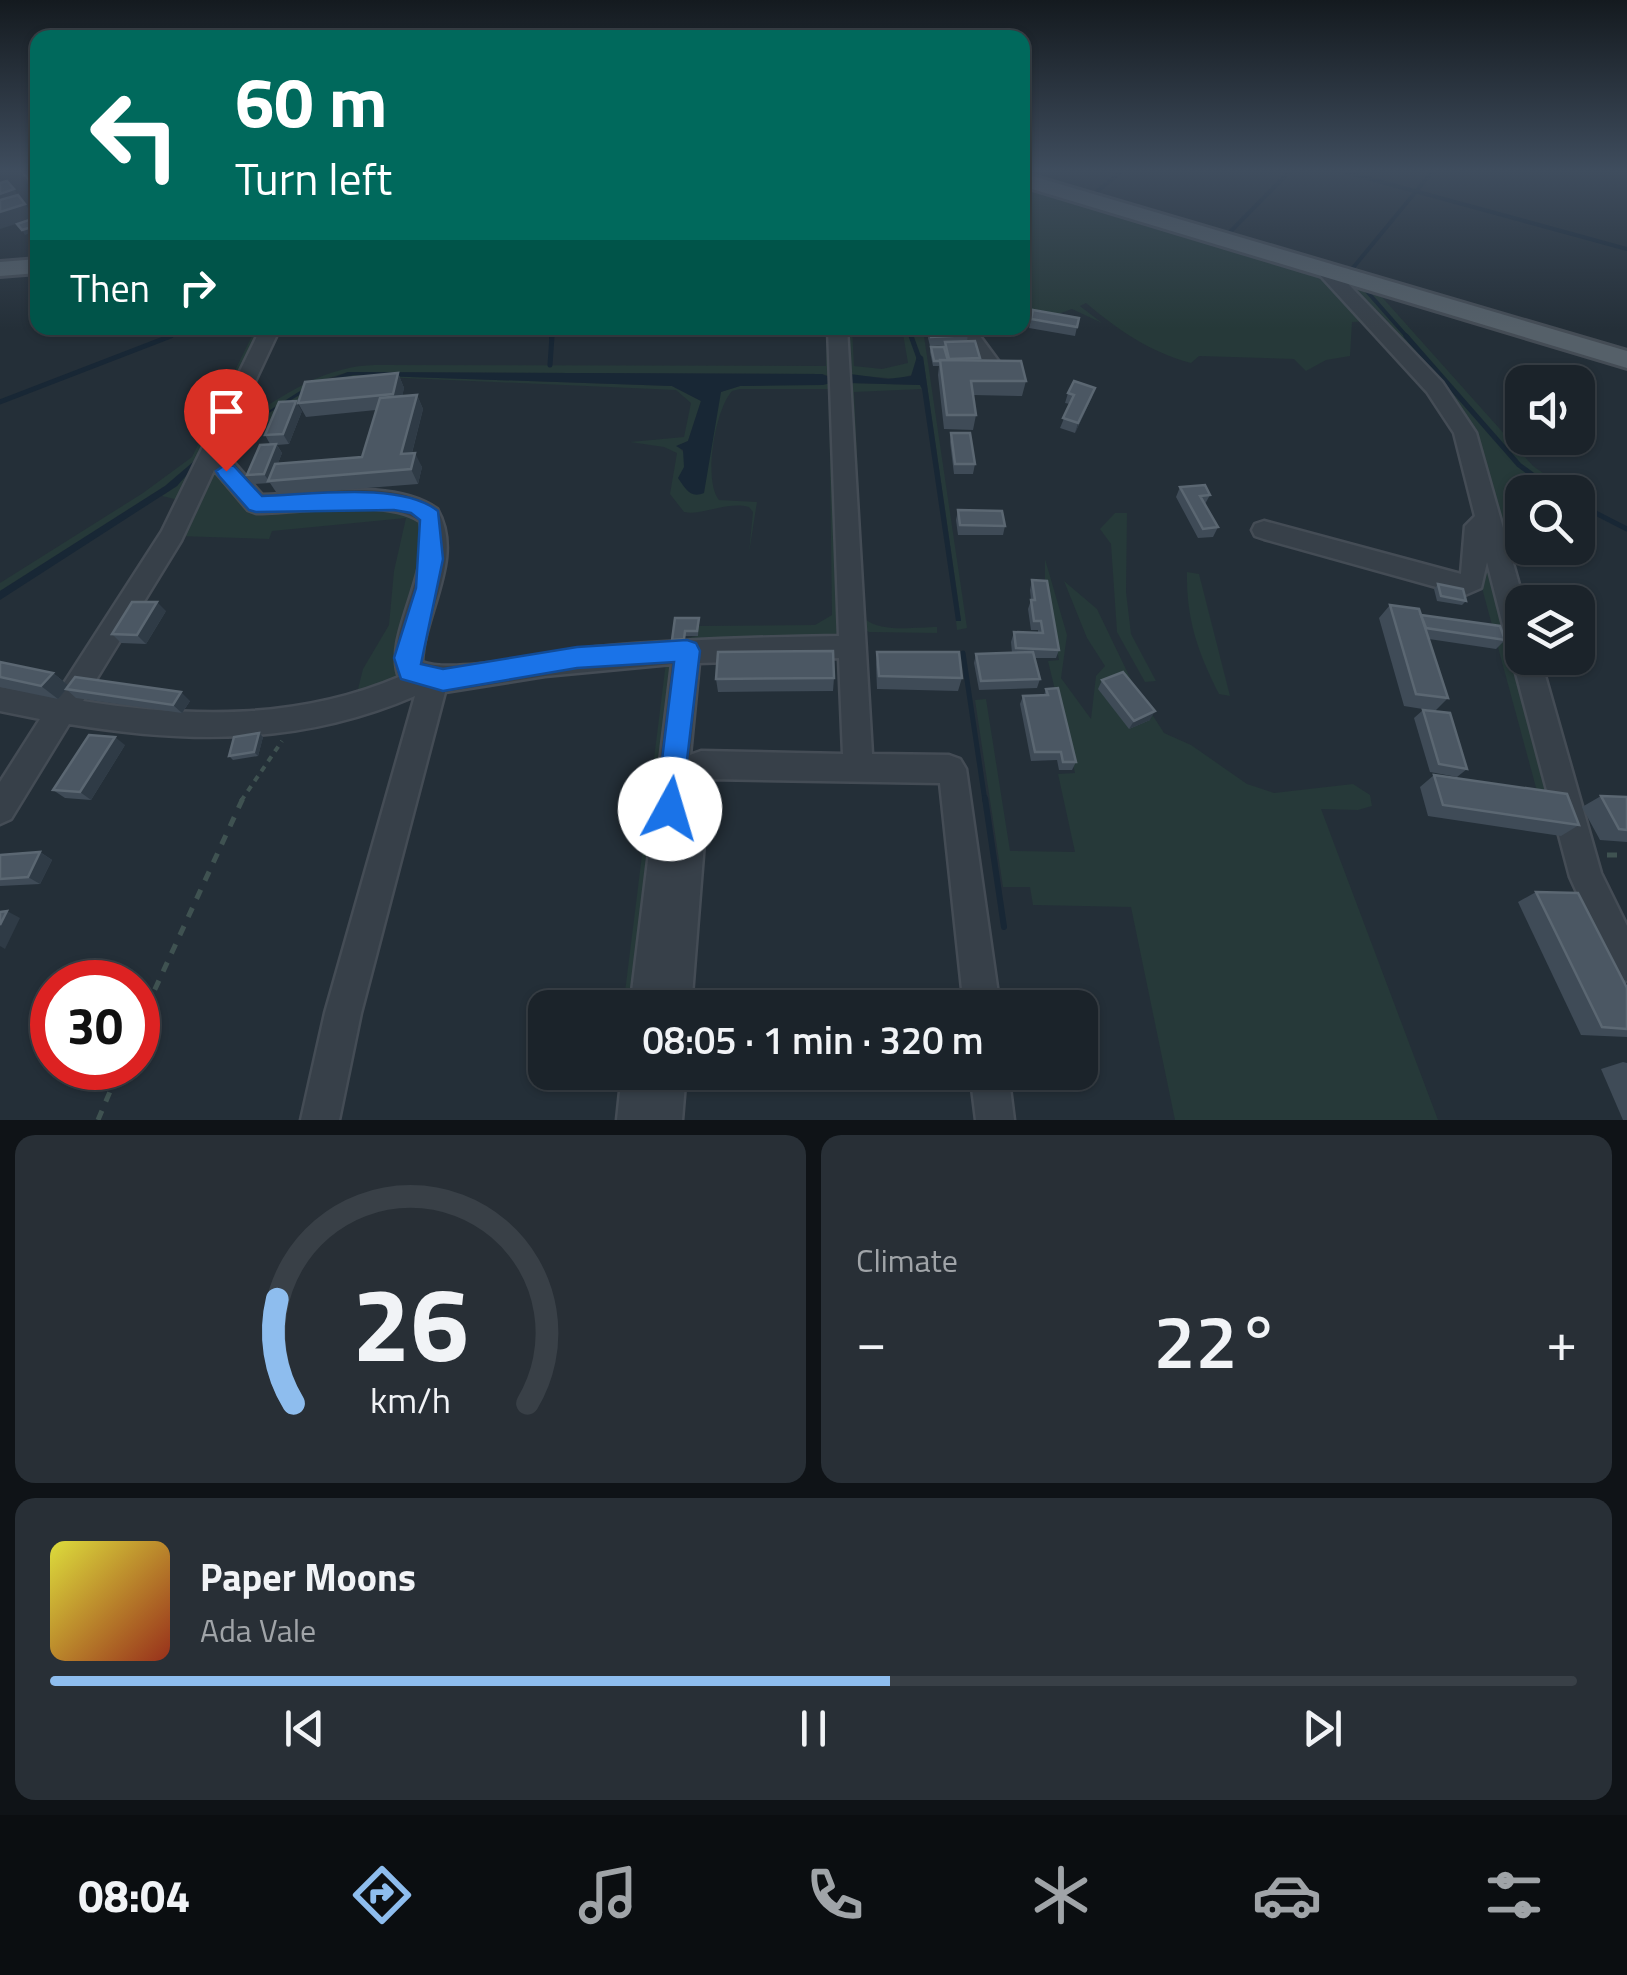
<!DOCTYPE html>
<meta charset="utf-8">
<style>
body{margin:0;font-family:"Titillium Web",sans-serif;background:#282f36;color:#f1f3f6;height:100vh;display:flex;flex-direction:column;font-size:38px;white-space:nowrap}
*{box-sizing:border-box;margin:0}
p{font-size:32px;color:#a0a4a8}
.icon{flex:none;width:55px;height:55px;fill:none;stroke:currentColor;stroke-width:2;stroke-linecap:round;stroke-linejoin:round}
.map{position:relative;height:1120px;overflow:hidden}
.details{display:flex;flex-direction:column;gap:15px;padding:15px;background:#0f1317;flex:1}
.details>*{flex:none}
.hud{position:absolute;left:30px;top:30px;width:1000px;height:305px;border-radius:20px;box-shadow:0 2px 8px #0004,0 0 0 2px #394047;background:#00695c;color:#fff;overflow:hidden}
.buttons{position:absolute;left:1505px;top:365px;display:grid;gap:20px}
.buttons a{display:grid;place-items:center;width:90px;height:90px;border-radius:20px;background:#1b232a;box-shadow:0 2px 8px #0004,0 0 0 2px #394047;font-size:50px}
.speed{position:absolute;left:30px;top:960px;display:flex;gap:20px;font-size:50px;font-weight:700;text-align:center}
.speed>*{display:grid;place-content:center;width:130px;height:130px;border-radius:50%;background:#1b232a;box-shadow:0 2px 8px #0004,0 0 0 2px #394047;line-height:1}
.speed .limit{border:15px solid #d22;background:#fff;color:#111}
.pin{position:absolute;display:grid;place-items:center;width:85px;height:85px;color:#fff;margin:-102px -42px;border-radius:50% 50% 50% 0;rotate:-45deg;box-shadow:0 0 10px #0007}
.pin .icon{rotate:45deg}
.me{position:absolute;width:110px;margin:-55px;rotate:6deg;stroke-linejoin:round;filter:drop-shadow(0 0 8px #0008)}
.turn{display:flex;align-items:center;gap:35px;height:210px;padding:0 40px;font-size:45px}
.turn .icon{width:130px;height:130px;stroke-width:2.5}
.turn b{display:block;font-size:70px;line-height:85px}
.then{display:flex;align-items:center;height:95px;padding:0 40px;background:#0003;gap:20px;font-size:38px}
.big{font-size:75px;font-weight:600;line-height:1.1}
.details .card{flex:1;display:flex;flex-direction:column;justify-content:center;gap:15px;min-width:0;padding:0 35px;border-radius:20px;background:#282f36}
.details .dial{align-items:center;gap:0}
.dial svg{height:260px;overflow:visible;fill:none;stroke:#394047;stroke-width:7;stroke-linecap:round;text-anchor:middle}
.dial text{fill:#f1f3f6;stroke:none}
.song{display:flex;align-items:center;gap:30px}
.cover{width:120px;height:120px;border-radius:15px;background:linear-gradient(135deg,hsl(60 70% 55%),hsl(10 70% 35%))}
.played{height:10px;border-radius:5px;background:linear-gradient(90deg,#8ebdee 55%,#394047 55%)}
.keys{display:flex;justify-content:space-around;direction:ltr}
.heat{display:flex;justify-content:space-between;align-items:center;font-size:55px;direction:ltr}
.details .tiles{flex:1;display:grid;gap:15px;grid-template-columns:1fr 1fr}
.card:last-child{grid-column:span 2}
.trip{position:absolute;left:528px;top:990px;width:570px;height:100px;border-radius:20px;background:#1b232a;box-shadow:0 2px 8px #0004,0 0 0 2px #394047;font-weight:600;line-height:100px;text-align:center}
.tabs{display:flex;height:160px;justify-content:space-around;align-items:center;background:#0b0e11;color:#a0a4a8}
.tabs .icon{width:70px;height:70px}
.tabs .selected{color:#8ebdee}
.tabs b{font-size:45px;color:#f1f3f6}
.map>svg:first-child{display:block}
</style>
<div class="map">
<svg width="1627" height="1120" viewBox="0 0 1627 1120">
<rect width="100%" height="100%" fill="#242f38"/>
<g fill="#263939">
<path d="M1022 184 1319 274 1370 321 1352 322 1350 356 1326 360 1306 371 1294 359 1199 356 1191 363C1148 351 1120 331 1086 303L1080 306 1102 323 1072 309 1047 318 1023 316Z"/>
<polygon points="1363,288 1517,465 1554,492 1522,492 1522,548 1543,548 1543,566 1506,558 1476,453 1351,292"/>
<polygon points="1365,288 1566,348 1381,296 1533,466 1570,492 1558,492 1520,465"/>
<polygon points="256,328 264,328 183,501 162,496 177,486 199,457 165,486 0,591 0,583 143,493 192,457"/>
<path d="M827 328H835L837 378 822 374 348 372 319 381 227 438 313 387 353 375 672 386 701 401 688 441 678 446 685 454 684 467 705 475 720 392 740 386 831 383 839 633 836 639 456 669 683 639 696 636V626L815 625 832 615 829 389H740L732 391C715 410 703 480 719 500L757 502 749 553 753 512 749 507C725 501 703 516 684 512L670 494 677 453 664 447 630 442 684 437 691 403 676 390 382 377 298 402 222 453 230 422 237 425C280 398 322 366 375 365L826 366Z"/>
<polygon points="844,328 852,328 854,366 882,369 908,363 902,328 907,328 917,357 914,374 899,379 851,375 850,378"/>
<polygon points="910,328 919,328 924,336 967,628 957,630 956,621 961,620 923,357 918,353"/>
<path d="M850 383 920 385 922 389 854 392 865 619C882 633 916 627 937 627V633L869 632 863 629Z"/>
<polygon points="213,469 248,503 389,504 422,517 426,564 401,680 356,697 363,669 389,625 394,571 406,518 272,531 269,539 178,536"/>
<polygon points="1115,513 1127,513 1126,592 1131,634 1156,681 1145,682 1117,632 1111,544 1100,529"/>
<polygon points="1485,533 1554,798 1538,795 1482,588"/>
<polygon points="1045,559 1067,635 1061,678 1091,719 1096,676 1105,666 1087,638 1064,581 1097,609 1134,686 1164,733 1191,745 1247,784 1274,793 1353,784 1370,795 1372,806 1358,810 1321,809 1438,1120 1175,1120 1131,907 1033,905 1030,887 1003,887 975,700 986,699 1010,851 1075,852 1058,774 1075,773 1048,661 1059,660 1045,588"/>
<path d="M1187 572 1199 574 1230 696 1219 694C1198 653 1186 619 1187 572Z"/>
<polygon points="666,662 674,671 640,1007 623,1008"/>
</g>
<g fill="#182735">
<polygon points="918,353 923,357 961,621 956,621 922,389 920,385 850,383 850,374 888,379 911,376"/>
<path d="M348 372 822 374 831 378V383L823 385 740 386 721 392 704 493C690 499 685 488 678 478L684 467 683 450 676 446 688 441 701 401 672 386 353 375 313 387 226 438 300 391Z"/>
<polygon points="199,457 202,458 177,486 0,600 0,591 165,486"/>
</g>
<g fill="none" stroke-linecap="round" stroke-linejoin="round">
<g stroke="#182735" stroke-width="4">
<polyline points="1345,172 1627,249"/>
<polyline points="1095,193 1121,172"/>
<polyline points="1229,233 1289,172"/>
<polyline points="1352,269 1432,172"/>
<polyline points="1364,288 1408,338"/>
<polyline points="908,328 912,338"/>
<polyline points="164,338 191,328"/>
<polyline points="551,338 552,328"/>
</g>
<g stroke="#182735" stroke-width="5">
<polyline points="911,336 919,358"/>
<polyline points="1406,336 1519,465 1556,492"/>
<polyline points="550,365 552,336"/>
<polyline points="0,402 171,336"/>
<polyline points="1578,504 1627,529"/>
<polyline points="963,653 985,801"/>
</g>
<polyline stroke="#182735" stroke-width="6" points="985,798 1004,927"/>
<g stroke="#444c55" stroke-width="5">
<g id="minor">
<polygon points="1325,265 1331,266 1442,382 1476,433 1524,602 1522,658 1540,658 1601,873 1627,926 1627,981 1615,976 1570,877 1512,658 1515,654 1508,645 1487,562 1481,588 1465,595 1264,539 1255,536 1252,530 1255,524 1264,521 1461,574 1465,526 1475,516 1454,433 1427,392 1319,274 1319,266"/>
<path d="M261 328H280L223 450 262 495C316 495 390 477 437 509 465 558 424 612 422 662 454 675 557 651 598 647 678 640 758 637 839 636L828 328H847L872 754 949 755 960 759 966 769 1000 1008H964L940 783 709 779 691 1008H630L672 664 545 676 445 692 361 1013 339 1120H301L325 1013 415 696C302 745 189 744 69 724L11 819 0 824V782L40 719 0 711V687L55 697 162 531ZM214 470 248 510 256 513C299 513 385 497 420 521 433 574 383 635 399 677 297 720 190 718 83 701L181 541ZM839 658 843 754 701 751 690 755 699 663Z"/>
<polygon points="955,328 974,328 1005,370 1002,375 988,375"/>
<polygon points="622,1072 686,1072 682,1120 617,1120"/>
<polygon points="970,1072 1008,1072 1014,1120 976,1120"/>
</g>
</g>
<g stroke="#444c55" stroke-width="6">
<g id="major">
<polygon points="1022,173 1627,351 1627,368 1022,186"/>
<polygon points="38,259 38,273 0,276 0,262"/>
</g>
</g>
<polyline stroke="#3f5251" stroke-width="4" stroke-dasharray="6 6" stroke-linecap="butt" points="241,801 282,741"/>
<g stroke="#3f5251" stroke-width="5" stroke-dasharray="10 10" stroke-linecap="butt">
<polyline points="1607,855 1627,855"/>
<polyline points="138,1026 243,798"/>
<polyline points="98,1120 120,1068"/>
</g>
<use href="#minor" fill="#374049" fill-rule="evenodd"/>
<use href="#major" fill="#556069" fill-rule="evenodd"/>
</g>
<g fill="#3f4b57">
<polygon points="1033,310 1079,318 1075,336 1029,328"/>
<polygon points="929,328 968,335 967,341 980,358 980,361 1026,381 1022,396 973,395 976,415 973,430 944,429 938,375 939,366 933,366 930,352 931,347 944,345 930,346 928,338"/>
<polygon points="398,373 404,388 402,396 417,395 423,409 412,453 422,467 418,484 278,495 270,483 254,484 247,475 270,444 265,435 302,411 289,444 277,445 282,453 278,463 362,457 376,410 306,417 298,403"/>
<polygon points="1068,393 1092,397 1075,433 1060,428 1070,404 1065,403"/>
<polygon points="951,433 975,464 973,474 954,474 950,442"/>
<polygon points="1180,487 1210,495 1205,504 1218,527 1213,537 1198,538 1176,497"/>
<polygon points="958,510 1005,526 1003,535 958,535 956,520"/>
<polygon points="1032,580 1059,650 1056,658 1035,658 1040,679 1037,688 979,690 974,663 976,654 1012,653 1011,642 1014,632 1038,633 1038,630 1031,630 1028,609 1031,600 1030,590"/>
<polygon points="1438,584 1466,601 1462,605 1437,601 1434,589"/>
<polygon points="1390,605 1421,615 1505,640 1496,649 1429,639 1448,698 1435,711 1404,706 1379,618"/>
<polygon points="166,611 146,644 121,643 112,634"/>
<polygon points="699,622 698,636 685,636 685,644 673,644 672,640"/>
<polygon points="877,652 962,678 958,691 877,689 876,665"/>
<polygon points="0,662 53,673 69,686 190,701 182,713 76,698 66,689 58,699 0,687"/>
<polygon points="834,678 833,691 718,692 716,679"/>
<polygon points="1102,680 1150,720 1129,729 1098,689"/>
<polygon points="1046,689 1076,762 1072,770 1059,770 1057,760 1031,761 1020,704 1023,696 1044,695"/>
<polygon points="1423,710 1467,769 1457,777 1430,772 1414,718"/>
<polygon points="259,733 263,737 258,756 233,760 229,756"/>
<polygon points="125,745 91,800 65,798 53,790"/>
<polygon points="1434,775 1579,825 1561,836 1428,816 1420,787"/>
<polygon points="1601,796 1627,797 1627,842 1600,840 1582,807"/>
<polygon points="40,852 52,860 40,884 0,886 0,855"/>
<polygon points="1536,892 1627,988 1627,1037 1581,1035 1518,902"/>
<polygon points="1623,1062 1627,1063 1627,1120 1623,1120 1601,1069"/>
</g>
<g fill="#2f3b46">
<polygon points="20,172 38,172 30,183 27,184"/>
<polygon points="14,189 24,203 0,211 0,194"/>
<polygon points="25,204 35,218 0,229 0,212"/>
<polygon points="38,225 38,230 25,235 22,230"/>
<polygon points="398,373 404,388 400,408 393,394"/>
<polygon points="1095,388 1092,397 1075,433 1078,423"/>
<polygon points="417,395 423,409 408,468 401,454"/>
<polygon points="296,401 302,411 289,444 283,434"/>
<polygon points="276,444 282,453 271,481 269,481 264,474"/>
<polygon points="415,453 422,467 418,484 411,469"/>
<polygon points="157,602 166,611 146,644 137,635"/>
<polygon points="53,673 69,686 58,699 41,686"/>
<polygon points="181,692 190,701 182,713 173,705"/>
<polygon points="1155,711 1150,720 1129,729 1134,721"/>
<polygon points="259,733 263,737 258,756 254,752"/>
<polygon points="115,737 125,745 91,800 80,792"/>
<polygon points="40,852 52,860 40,884 28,877"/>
<polygon points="7,911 20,918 5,949 0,946 0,925"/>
</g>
<g fill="#4b5763" stroke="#5b6772" stroke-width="2.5">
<polygon points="38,172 38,182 32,184 25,175"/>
<polygon points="7,181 14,189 0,194 0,183"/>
<polygon points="18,195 25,204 0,212 0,200"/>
<polygon points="35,218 38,225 22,230 17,224"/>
<polygon points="1033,310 1079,318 1077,327 1031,319"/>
<polygon points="929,328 965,328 968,335 931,337"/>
<polygon points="975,341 980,358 949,359 945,342"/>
<polygon points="931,347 944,347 948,361 934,361"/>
<polygon points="940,360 1021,361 1026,381 971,381 976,415 947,415"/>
<polygon points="398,373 393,394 298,403 305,382"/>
<polygon points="1074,381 1095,388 1078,423 1063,418 1074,395 1068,393"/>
<polygon points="417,395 401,454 415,453 411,469 268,481 275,464 362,457 380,398"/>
<polygon points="296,401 283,434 265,435 279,402"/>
<polygon points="951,433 970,433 975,464 955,464"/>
<polygon points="276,444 264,474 247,475 260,445"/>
<polygon points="1205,485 1210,495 1200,496 1218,527 1203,529 1180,487"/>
<polygon points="958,510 1002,511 1005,526 960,525"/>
<polygon points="1032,580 1047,581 1059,650 1016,648 1014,632 1043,633 1041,621 1034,621 1031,600 1035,600"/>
<polygon points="1438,584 1463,589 1466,601 1441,596"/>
<polygon points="132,602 157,602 137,635 112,634"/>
<polygon points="1390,605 1419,609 1448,698 1416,694"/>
<polygon points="1421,615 1500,626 1505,640 1426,628"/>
<polygon points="675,618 699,618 697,631 685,631 684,639 672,640"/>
<polygon points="833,651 834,678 716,679 718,652"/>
<polygon points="877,652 959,652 962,678 879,676"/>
<polygon points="1033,652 1040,679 981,681 976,654"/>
<polygon points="0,662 53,673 41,686 0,677"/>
<polygon points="1123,672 1155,711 1134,721 1102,680"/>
<polygon points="75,677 181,692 173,705 66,689"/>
<polygon points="1058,688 1076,762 1063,762 1061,752 1035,752 1023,696 1048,695 1046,689"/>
<polygon points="1423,710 1450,713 1467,769 1439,764"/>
<polygon points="259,733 254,752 229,756 234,737"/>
<polygon points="89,735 115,737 80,792 53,790"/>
<polygon points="1434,775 1567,794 1579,825 1443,805"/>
<polygon points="1601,796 1627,797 1627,830 1619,829"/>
<polygon points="40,852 28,877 0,879 0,855"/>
<polygon points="1536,892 1578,893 1627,988 1627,1029 1602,1027"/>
<polygon points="7,911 0,925 0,912"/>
</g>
<linearGradient id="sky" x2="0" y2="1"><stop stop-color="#141a1f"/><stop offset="0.52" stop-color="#3f4d5e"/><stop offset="1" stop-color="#3f4d5e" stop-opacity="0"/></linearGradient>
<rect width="1627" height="329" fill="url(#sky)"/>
<path fill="#1a73e8" stroke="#114b97" stroke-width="2.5" d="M226 464 234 466 262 496C309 495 401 481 438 511L443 559 421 664 443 669 577 647 687 640 696 643 700 651 680 819 670 823 660 819 656 809 674 662 577 668 443 691 401 679 394 658 416 588 420 520 411 513 394 510 256 512 249 510 219 476 216 471Z"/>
</svg>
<div class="buttons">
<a><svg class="icon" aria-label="sound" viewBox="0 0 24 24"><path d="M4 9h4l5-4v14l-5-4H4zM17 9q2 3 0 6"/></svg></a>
<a><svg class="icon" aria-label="search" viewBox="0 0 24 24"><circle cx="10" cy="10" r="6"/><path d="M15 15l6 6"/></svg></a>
<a><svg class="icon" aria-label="layers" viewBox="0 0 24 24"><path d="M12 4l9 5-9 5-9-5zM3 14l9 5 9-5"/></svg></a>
</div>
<div class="speed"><div class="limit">30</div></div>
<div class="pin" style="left:226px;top:471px;background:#d93025"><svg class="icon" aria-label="arrive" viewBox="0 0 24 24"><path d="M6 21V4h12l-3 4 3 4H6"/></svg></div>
<svg class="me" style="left:670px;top:809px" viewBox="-20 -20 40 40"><circle r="19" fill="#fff"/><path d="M0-13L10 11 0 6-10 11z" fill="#1a73e8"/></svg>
<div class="trip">08:05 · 1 min · 320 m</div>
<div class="hud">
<div class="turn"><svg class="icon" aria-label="left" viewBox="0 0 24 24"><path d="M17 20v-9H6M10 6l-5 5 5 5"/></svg><div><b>60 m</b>Turn left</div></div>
<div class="then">Then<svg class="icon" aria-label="right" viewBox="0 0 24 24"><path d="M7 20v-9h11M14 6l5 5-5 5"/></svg></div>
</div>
</div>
<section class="details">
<div class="tiles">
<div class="card dial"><svg viewBox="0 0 100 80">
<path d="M14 69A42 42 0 1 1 86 69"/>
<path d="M14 69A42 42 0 0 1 9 37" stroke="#8ebdee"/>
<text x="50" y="56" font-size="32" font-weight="700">26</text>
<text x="50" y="72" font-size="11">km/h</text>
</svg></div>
<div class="card"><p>Climate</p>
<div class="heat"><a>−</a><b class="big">22°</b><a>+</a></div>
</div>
<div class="card">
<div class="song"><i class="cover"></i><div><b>Paper Moons</b><p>Ada Vale</p></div></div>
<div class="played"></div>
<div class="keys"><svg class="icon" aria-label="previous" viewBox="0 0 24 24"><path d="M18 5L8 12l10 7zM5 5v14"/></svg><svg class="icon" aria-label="pause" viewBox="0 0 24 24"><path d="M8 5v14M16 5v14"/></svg><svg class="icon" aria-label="next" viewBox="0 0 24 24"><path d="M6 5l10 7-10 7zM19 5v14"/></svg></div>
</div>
</div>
</section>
<nav class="tabs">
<b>08:04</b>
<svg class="icon selected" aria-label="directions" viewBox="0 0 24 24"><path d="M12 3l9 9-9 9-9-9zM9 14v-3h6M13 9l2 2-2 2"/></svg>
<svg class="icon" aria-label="music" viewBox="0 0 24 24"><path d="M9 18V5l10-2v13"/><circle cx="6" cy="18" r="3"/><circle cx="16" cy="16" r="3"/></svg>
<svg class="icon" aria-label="phone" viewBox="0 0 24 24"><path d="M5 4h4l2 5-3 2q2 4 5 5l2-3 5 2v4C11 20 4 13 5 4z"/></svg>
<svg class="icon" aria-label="climate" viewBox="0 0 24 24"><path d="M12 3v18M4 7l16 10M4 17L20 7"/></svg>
<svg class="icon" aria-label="car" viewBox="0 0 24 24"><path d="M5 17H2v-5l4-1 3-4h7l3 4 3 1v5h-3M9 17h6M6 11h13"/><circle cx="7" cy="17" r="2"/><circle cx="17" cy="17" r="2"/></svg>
<svg class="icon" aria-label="filters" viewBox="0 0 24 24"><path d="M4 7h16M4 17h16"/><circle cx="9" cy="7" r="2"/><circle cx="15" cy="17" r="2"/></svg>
</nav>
